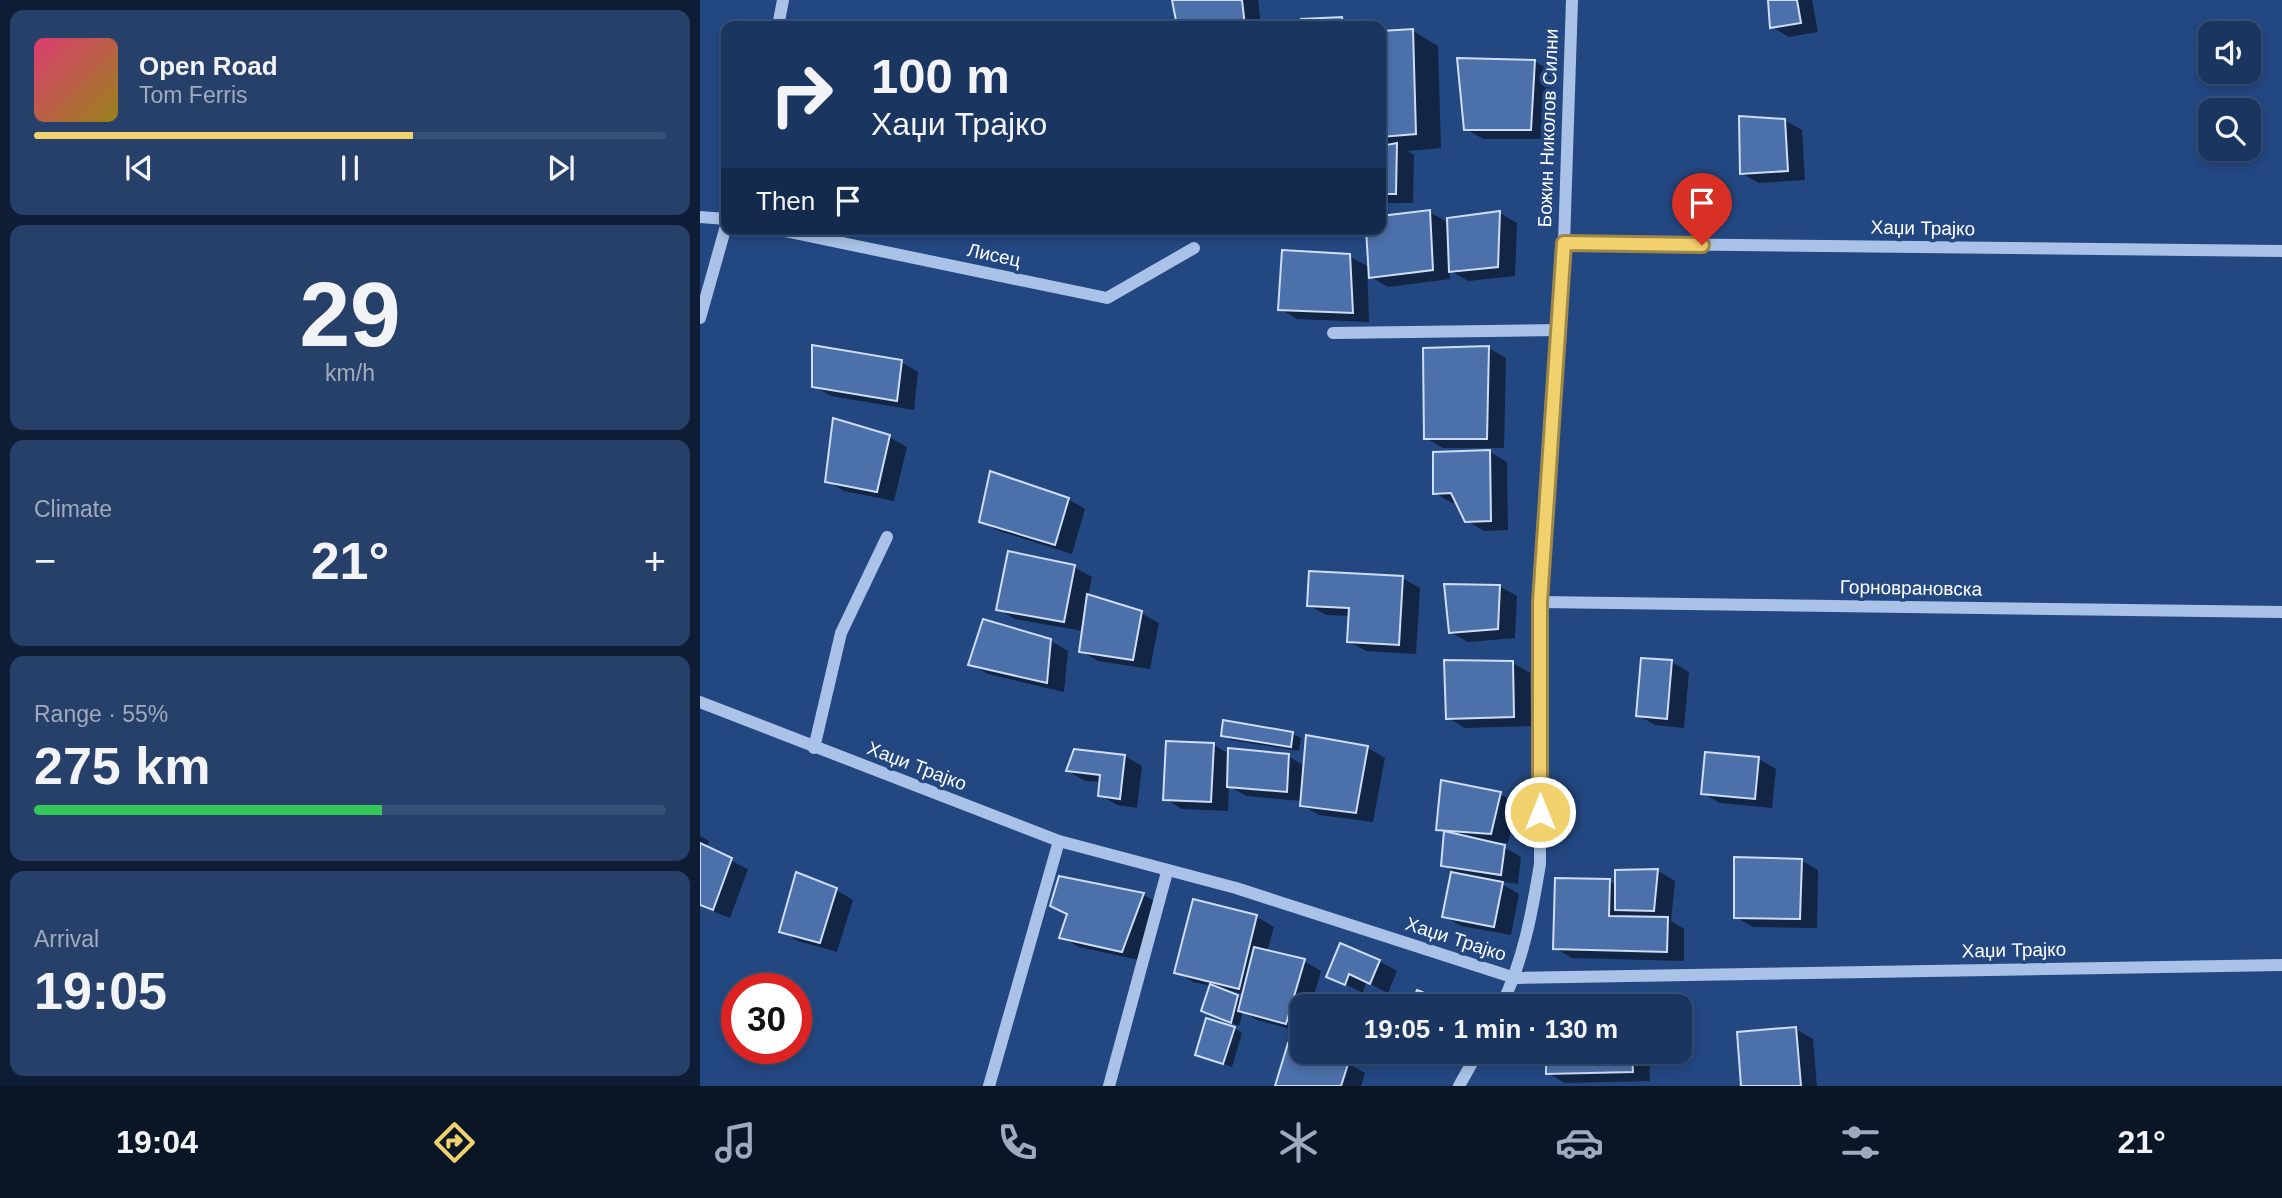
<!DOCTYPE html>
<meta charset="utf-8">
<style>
body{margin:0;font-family:Arial,sans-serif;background:#274069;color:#f1f3f6;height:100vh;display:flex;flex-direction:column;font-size:26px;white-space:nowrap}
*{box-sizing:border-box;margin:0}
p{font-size:23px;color:#9fabbd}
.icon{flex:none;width:38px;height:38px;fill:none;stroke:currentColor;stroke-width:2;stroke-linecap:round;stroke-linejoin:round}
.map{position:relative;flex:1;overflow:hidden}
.sheet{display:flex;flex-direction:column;gap:10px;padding:10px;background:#0e1d35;width:700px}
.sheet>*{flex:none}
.top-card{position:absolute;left:21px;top:21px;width:665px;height:214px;border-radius:14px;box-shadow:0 4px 10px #0003,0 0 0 2px #385075;background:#1a3560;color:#f1f3f6;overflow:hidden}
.tools{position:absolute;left:1498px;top:21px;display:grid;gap:14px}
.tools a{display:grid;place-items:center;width:63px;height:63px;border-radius:14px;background:#1a3560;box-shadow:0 4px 10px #0003,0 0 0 2px #385075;font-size:35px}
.speed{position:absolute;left:21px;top:973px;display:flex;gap:14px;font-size:35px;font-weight:700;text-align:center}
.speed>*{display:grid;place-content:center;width:91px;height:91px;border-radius:50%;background:#1a3560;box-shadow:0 4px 10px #0003,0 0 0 2px #385075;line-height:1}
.speed .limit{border:10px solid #d22;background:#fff;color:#111}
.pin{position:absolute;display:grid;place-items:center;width:60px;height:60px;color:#fff;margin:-72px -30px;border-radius:50% 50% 50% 0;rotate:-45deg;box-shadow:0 0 7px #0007}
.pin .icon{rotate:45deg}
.me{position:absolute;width:77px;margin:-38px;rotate:0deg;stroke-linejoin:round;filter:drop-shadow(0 0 5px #0008)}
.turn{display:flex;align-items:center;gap:24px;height:147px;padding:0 35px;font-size:32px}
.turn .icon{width:91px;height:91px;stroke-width:2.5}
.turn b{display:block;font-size:49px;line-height:60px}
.then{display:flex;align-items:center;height:66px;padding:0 35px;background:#0003;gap:14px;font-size:26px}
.big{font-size:52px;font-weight:700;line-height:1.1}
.sheet .card{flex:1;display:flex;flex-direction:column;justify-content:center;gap:10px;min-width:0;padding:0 24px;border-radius:14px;background:#274069}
.sheet .dial{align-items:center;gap:0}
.dial b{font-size:91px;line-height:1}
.song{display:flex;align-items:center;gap:21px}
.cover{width:84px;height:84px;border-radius:10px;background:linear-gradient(135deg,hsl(340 70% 55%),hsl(50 70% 35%))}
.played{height:7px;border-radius:4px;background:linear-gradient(90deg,#f1d16d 60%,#385075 60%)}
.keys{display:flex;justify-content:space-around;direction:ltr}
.heat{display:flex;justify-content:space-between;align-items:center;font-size:38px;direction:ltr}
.charge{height:10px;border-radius:5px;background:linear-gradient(90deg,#34c759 55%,#385075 0)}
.trip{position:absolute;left:590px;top:994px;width:402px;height:70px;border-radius:14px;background:#1a3560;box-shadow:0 4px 10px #0003,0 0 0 2px #385075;font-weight:700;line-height:70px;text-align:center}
.dock{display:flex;height:112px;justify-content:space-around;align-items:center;background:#0a1526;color:#9fabbd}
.dock .icon{width:49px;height:49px}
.dock .active{color:#f1d16d}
.dock b{font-size:32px;color:#f1f3f6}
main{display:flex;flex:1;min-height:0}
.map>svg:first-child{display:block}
</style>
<main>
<section class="sheet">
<div class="card">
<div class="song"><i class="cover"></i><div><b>Open Road</b><p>Tom Ferris</p></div></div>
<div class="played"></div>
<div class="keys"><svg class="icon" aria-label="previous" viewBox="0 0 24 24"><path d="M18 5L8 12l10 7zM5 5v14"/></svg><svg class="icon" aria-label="pause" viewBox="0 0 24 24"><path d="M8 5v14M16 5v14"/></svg><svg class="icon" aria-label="next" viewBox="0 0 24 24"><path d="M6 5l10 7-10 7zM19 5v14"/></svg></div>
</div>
<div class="card dial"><b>29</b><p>km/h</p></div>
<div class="card"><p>Climate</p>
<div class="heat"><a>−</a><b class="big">21°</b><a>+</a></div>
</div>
<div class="card"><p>Range · 55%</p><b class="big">275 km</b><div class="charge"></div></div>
<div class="card"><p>Arrival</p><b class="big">19:05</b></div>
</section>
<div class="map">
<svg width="1582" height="1086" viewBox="0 0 1582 1086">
<rect width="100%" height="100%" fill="#234780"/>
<g fill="#0007" fill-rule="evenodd">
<polygon points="473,0 558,0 561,26 479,26"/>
<polygon points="1070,0 1112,0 1118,32 1089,37 1072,27"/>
<polygon points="642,19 654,26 602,26 603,20"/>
<polygon points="213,21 222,26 170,26 169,23"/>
<polygon points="713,31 738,46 741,148 708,151 714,155 713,203 681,203 681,33"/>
<polygon points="834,61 852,71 848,139 783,139 766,129"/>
<polygon points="1084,120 1102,130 1105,180 1059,183 1041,173"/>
<polygon points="729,212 749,223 800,213 817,223 815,276 768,281 749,270 750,279 688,287 671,277 681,229 681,218"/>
<polygon points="506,229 573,229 574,237 520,237"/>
<polygon points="649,256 667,266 669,322 597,319 580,309"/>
<polygon points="789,348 806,358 804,448 743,448 726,438"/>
<polygon points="201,362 218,372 214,410 131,396 114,386"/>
<polygon points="189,437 207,447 194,501 144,491 127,481"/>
<polygon points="790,452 807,462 808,530 784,531 766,520 757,503 752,503 735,493"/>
<polygon points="368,499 385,509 372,554 299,531 281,522"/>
<polygon points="374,567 392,577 388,596 441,613 459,623 450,669 398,661 381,651 383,631 315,619 298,609"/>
<polygon points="702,578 720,588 716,654 666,651 649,642 651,616 626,615 608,605"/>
<polygon points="799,586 817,596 815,638 768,642 750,632"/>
<polygon points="351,641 368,651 364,692 288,674 270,664"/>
<polygon points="972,662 989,672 984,728 955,725 938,715"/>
<polygon points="813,663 830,673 831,726 765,728 748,718"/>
<polygon points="593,734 601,738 599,751 531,740 523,735"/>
<polygon points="608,737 668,748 685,758 673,822 619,815 602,805 602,801 546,796 529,786 528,811 482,809 465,799 514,745 529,754 588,756 605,766"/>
<polygon points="376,751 425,756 442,766 437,808 417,805 400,795 401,782 385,781 368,771"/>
<polygon points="1006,754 1059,759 1076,769 1072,808 1020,803 1002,793"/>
<polygon points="800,794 817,804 808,843 792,842 792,844 804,847 821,857 818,884 797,881 819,894 811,935 761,926 744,916 761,875 743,865 746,834 738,829"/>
<polygon points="0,836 9,841 6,848 48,869 30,918 0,906"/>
<polygon points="1101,860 1118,870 1117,928 1053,927 1035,917"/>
<polygon points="958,871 975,881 971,921 984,929 984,961 872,958 855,948 909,881 917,885"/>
<polygon points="360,878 443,895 461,904 439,960 379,947 361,937 369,914"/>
<polygon points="136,890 153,900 137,952 98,941 81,931"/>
<path d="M557 917 574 927 567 952 604 961 621 971 611 1006H602V1032L557 1020 543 1012 539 1026 512 1015 511 986 493 982 476 972ZM527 990 544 994 543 1000 526 992Z"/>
<polygon points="679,961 697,971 688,993 666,982 663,993 628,976"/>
<polygon points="718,992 740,1001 749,1006 713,1006"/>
<polygon points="534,1028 542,1033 532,1067 497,1054"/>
<polygon points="1096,1029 1113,1039 1117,1086 1042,1086"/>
<polygon points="602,1049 602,1052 612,1052 648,1063 665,1073 661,1086 576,1086"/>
<polygon points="848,1052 949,1052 950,1081 865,1083 848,1073"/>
</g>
<g fill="#4c70a9" stroke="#cdddf5" stroke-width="2">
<polygon points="472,0 542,0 545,26 477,26"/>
<polygon points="1068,0 1097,0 1101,23 1070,28"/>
<polygon points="642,17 643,26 601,26 601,19"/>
<polygon points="214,20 214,26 168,26 168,22"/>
<polygon points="713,29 716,134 681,137 681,31"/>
<polygon points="757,58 835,60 831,130 764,130"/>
<polygon points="1039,116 1085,119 1088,171 1040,174"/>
<polygon points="697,143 696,194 681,194 681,146"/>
<polygon points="730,210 733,270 669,278 666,229 681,229 681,216"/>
<polygon points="800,211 798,267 749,272 747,218"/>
<polygon points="582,250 650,254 653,313 578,310"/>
<polygon points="112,345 202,360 197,401 112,387"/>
<polygon points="789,346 787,439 724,439 723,348"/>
<polygon points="133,418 190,435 177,492 125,482"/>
<polygon points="790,450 791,521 765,522 751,493 733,494 733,452"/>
<polygon points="290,471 369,498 355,545 279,522"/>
<polygon points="308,551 375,565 364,622 296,610"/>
<polygon points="609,571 703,576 699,645 647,642 649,608 607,606"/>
<polygon points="744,584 800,585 798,629 749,633"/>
<polygon points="387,594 442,611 433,660 379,652"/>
<polygon points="283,619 351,639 347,683 268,665"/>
<polygon points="941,658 972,660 967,719 936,716"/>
<polygon points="744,660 813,661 814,717 746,719"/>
<polygon points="523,720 593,732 591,747 521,736"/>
<polygon points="606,735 668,746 656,813 600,806"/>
<polygon points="466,741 514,743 511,802 463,800"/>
<polygon points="528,748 589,754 587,792 527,787"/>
<polygon points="374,749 425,755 420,799 398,796 400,775 366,771"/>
<polygon points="1005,752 1059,757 1055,799 1001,794"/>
<polygon points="741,780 801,792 791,834 736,830"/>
<polygon points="744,831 805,845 801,875 741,866"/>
<polygon points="0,843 32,858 13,910 0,905"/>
<polygon points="1034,857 1102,859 1100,919 1034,918"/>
<polygon points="958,869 954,911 915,910 915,870"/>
<polygon points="96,872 137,888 120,943 79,932"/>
<polygon points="751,872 803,882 794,927 742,917"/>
<polygon points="359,876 444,893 422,952 359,938 367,914 350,906"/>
<polygon points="855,878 910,879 909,916 968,917 967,952 853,949"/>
<polygon points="493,899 557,915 539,989 474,973"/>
<polygon points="640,943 680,960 670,984 649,974 645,985 626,977"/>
<polygon points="554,947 605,959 586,1024 538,1011"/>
<polygon points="510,984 538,995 531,1023 501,1011"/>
<polygon points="717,990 740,999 737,1006 711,1006"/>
<polygon points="506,1018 535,1027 523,1064 495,1055"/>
<polygon points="1096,1027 1101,1086 1041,1086 1037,1032"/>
<polygon points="588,1043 602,1047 602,1052 618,1052 649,1061 641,1086 575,1086"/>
<polygon points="846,1052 932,1052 933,1072 846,1074"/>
</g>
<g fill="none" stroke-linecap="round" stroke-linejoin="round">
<g stroke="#aac2e7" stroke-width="12">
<polyline points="78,26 83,0"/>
<polyline points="0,217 26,219"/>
<polyline points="75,229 407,298 494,248"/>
<polyline points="864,243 1582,251"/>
<polyline points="0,318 26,226"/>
<polyline points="633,333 857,330"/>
<polyline points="840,602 1582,612"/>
<polyline points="0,702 359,841 536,888 815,978 1582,965"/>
<polyline points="114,748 141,633 187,537"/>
<path d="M801 1006C823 962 832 913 840 864V602L864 243 872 0"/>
<polyline points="289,1086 359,841"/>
<polyline points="409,1086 467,872"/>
<polyline points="759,1086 778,1052"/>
</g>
</g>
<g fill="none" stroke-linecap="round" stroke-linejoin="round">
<g stroke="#9d8847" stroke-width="18">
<polyline id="route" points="840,812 840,602 864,243 1002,245"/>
</g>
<use href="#route" stroke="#f1d16d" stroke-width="12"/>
</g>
<g text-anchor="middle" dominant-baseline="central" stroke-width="7" stroke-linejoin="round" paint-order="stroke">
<g font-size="19" fill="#fff" stroke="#234780">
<text transform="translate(848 128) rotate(-88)">Божин Николов Силни</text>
<text transform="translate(1223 228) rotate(1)">Хаџи Трајко</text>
<text transform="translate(294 255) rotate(12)">Лисец</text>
<text transform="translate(1211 588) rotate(1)">Горноврановска</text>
<text transform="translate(217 766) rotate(21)">Хаџи Трајко</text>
<text transform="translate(756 939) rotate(18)">Хаџи Трајко</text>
<text transform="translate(1314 950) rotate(-1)">Хаџи Трајко</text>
</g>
</g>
</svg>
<div class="tools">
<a><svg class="icon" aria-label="sound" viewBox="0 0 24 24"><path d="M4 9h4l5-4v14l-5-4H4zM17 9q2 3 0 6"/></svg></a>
<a><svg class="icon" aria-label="search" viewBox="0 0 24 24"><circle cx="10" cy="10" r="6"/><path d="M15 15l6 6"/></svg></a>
</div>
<div class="speed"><div class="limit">30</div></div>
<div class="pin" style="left:1002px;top:245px;background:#d93025"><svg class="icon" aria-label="arrive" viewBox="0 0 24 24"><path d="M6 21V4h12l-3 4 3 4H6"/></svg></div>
<svg class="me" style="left:840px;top:812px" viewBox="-20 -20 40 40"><circle r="17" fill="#f1d16d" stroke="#fff" stroke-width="3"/><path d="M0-11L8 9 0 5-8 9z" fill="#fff"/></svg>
<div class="trip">19:05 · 1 min · 130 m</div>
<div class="top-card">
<div class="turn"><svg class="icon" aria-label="right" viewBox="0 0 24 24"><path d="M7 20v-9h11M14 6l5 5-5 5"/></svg><div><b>100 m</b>Хаџи Трајко</div></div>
<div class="then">Then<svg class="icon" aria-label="arrive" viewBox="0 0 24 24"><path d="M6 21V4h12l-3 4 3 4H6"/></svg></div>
</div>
</div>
</main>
<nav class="dock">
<b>19:04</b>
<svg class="icon active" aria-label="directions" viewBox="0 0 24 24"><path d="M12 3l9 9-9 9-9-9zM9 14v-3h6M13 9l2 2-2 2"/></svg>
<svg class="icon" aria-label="music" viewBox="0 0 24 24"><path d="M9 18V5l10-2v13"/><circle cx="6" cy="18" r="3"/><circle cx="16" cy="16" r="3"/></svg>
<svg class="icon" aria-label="phone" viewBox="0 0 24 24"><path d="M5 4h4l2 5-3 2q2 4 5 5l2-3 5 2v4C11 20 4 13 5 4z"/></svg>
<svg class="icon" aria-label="climate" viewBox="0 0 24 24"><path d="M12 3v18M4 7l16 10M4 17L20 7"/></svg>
<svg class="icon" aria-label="car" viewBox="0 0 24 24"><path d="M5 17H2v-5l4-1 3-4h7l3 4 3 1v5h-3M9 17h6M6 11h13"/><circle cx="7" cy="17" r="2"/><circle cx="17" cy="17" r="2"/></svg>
<svg class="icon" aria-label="filters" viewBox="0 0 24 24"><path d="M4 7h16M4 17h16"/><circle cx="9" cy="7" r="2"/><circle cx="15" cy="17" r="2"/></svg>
<b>21°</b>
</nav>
